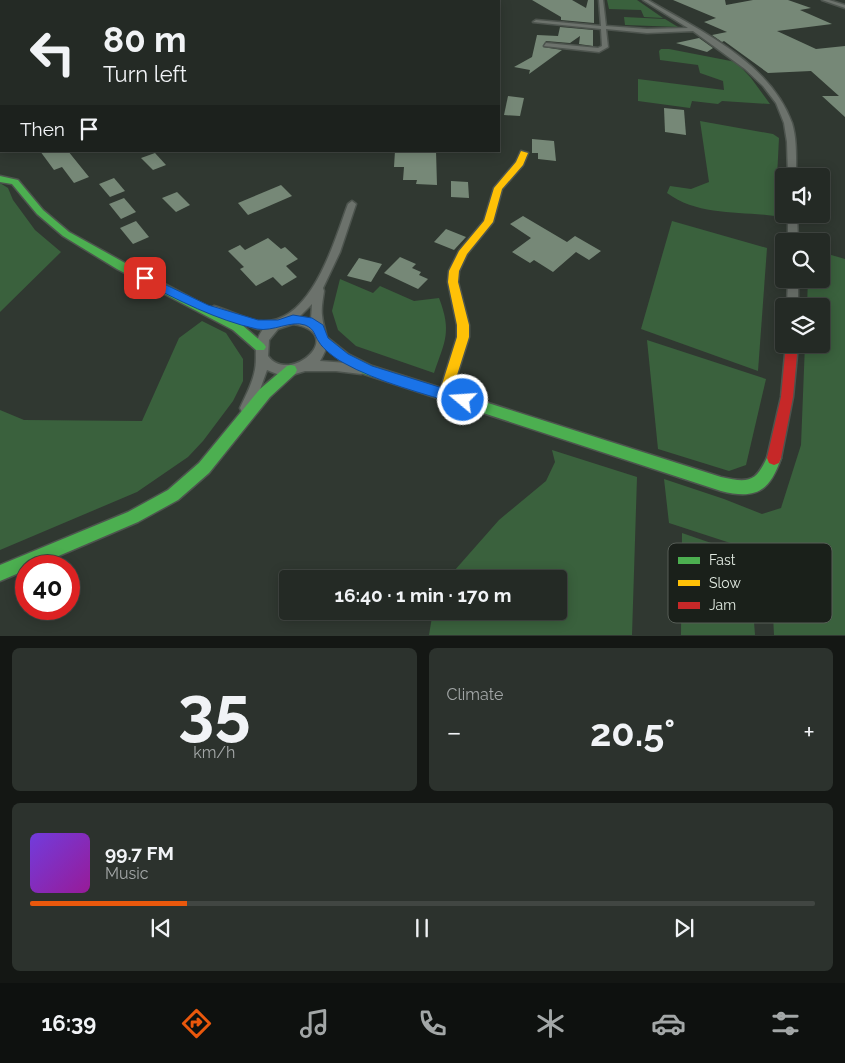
<!DOCTYPE html>
<meta charset="utf-8">
<style>
body{margin:0;font-family:Raleway,sans-serif;background:#2c322d;color:#f1f3f6;height:100vh;display:flex;flex-direction:column;font-size:19px;white-space:nowrap}
*{box-sizing:border-box;margin:0}
p{font-size:16px;color:#a3a7a7}
.icon{flex:none;width:28px;height:28px;fill:none;stroke:currentColor;stroke-width:2;stroke-linecap:round;stroke-linejoin:round}
.map{position:relative;height:636px;overflow:hidden}
.details{display:flex;flex-direction:column;gap:12px;padding:12px;background:#141714;flex:1}
.details>*{flex:none}
.guide{position:absolute;left:0px;top:0px;width:500px;height:152px;box-shadow:0 2px 12px #0003,0 0 0 1px #414642;background:#242a25;color:#f1f3f6;overflow:hidden}
.controls{position:absolute;left:775px;top:168px;display:grid;gap:10px}
.controls a{display:grid;place-items:center;width:55px;height:55px;border-radius:5px;background:#242a25;box-shadow:0 2px 12px #0003,0 0 0 1px #414642;font-size:25px}
.speed{position:absolute;left:15px;top:555px;display:flex;gap:10px;font-size:25px;font-weight:700;text-align:center}
.speed>*{display:grid;place-content:center;width:65px;height:65px;border-radius:50%;background:#242a25;box-shadow:0 2px 12px #0003,0 0 0 1px #414642;line-height:1}
.speed .limit{border:8px solid #d22;background:#fff;color:#111}
.pin{position:absolute;display:grid;place-items:center;width:42px;height:42px;color:#fff;margin:-21px;border-radius:10px;box-shadow:0 2px 8px #0006}
.me{position:absolute;width:55px;margin:-28px;rotate:288deg;stroke-linejoin:round;filter:drop-shadow(0 0 4px #0008)}
.turn{display:flex;align-items:center;gap:18px;height:105px;padding:0 20px;font-size:22px}
.turn .icon{width:65px;height:65px;stroke-width:2.5}
.turn b{display:block;font-size:35px;line-height:42px}
.then{display:flex;align-items:center;height:48px;padding:0 20px;background:#0003;gap:10px;font-size:19px}
.big{font-size:38px;font-weight:700;line-height:1.1}
.details .widget{flex:1;display:flex;flex-direction:column;justify-content:center;gap:8px;min-width:0;padding:0 18px;border-radius:8px;background:#2c322d}
.details .dial{align-items:center;gap:0}
.dial b{font-size:65px;line-height:1}
.song{display:flex;align-items:center;gap:15px}
.cover{width:60px;height:60px;border-radius:8px;background:linear-gradient(135deg,hsl(260 70% 55%),hsl(300 70% 35%))}
.played{height:5px;border-radius:2px;background:linear-gradient(90deg,#ea580c 20%,#414642 20%)}
.keys{display:flex;justify-content:space-around;direction:ltr}
.heat{display:flex;justify-content:space-between;align-items:center;font-size:28px;direction:ltr}
.details .tiles{flex:1;display:grid;gap:12px;grid-template-columns:1fr 1fr}
.widget:last-child{grid-column:span 2}
.trip{position:absolute;left:279px;top:570px;width:288px;height:50px;border-radius:5px;background:#242a25;box-shadow:0 2px 12px #0003,0 0 0 1px #414642;font-weight:700;line-height:50px;text-align:center}
.tabs{display:flex;height:80px;justify-content:space-around;align-items:center;background:#0e110f;color:#a3a7a7}
.tabs .icon{width:35px;height:35px}
.tabs .active{color:#ea580c}
.tabs b{font-size:22px;color:#f1f3f6}
.map>svg:first-child{display:block}
</style>
<div class="map">
<svg width="845" height="636" viewBox="0 0 845 636">
<rect width="100%" height="100%" fill="#303831"/>
<g fill="#3a613d">
<polygon points="607,0 637,0 663,18 644,17 641,10 609,9"/>
<polygon points="624,17 665,19 678,27 625,25"/>
<polygon points="661,49 669,49 736,62 751,78 770,104 722,101 718,104 692,101 690,108 638,101 638,79 724,90 723,81 700,73 698,65 660,60 659,51"/>
<path d="M700 121 773 134 779 138 775 216C739 211 698 216 667 193L670 186 691 189 709 182Z"/>
<polygon points="0,183 8,188 13,200 35,230 61,252 0,312"/>
<polygon points="672,221 767,248 758,371 641,329"/>
<polygon points="821,252 845,259 845,635 774,635 770,556 669,523 664,479 724,499 762,514 781,508 801,445 805,344 821,344 821,306 807,306 808,279 821,279"/>
<path d="M340 279 373 293 380 286 414 301 439 298C452 332 445 341 434 373L356 346 338 330 332 311Z"/>
<polygon points="202,321 226,333 243,359 243,381 233,401 203,441 188,457 137,492 0,550 0,410 24,420 142,421 179,338"/>
<polygon points="647,340 766,379 746,465 729,471 658,449"/>
<polygon points="552,450 637,477 632,635 429,635 433,611 558,611 558,579 447,579 499,520 546,481 555,462"/>
<polygon points="682,533 749,556 755,635 681,635"/>
</g>
<g fill="none" stroke-linecap="round" stroke-linejoin="round">
<polyline stroke="#0b3111" stroke-width="2" points="104,1 106,0"/>
</g>
<g fill="#768877">
<polygon points="532,0 572,0 586,8 588,0 594,0 594,23 561,20 561,17"/>
<polygon points="673,0 725,0 726,5 753,0 788,0 811,8 800,10 832,24 777,31 816,49 845,46 845,117 822,96 839,96 811,71 768,73 724,41 722,42 712,35 727,32 704,22 716,18"/>
<polygon points="560,27 593,30 593,46 579,44 580,36 570,43 546,41 543,47 562,50 529,74 530,70 514,67 532,57 537,35 558,36"/>
<polygon points="699,38 713,48 707,52 676,43"/>
<polygon points="508,96 524,98 520,116 504,115"/>
<polygon points="664,108 684,110 686,135 665,132"/>
<polygon points="532,139 554,141 556,161 538,159 538,153 532,153"/>
<polygon points="40,151 68,151 89,177 74,183 62,167 54,170"/>
<polygon points="395,151 436,151 437,185 416,184 417,180 403,180 404,167 394,167"/>
<polygon points="155,153 166,165 153,170 141,158"/>
<polygon points="114,178 125,191 110,197 99,184"/>
<polygon points="451,181 468,182 469,198 451,197"/>
<polygon points="281,185 292,196 248,215 238,203"/>
<polygon points="177,192 190,205 176,212 162,198"/>
<polygon points="124,198 136,212 121,219 109,204"/>
<polygon points="523,216 567,242 575,236 601,251 589,260 576,252 553,272 534,260 530,263 512,252 531,238 510,224"/>
<polygon points="136,221 149,237 133,244 120,228"/>
<polygon points="446,229 466,237 454,250 434,242"/>
<polygon points="268,238 281,249 285,247 298,259 286,266 297,277 282,286 273,277 256,286 240,269 244,267 228,251 240,245 245,250"/>
<polygon points="400,257 416,264 412,268 421,272 419,275 428,279 418,289 384,273"/>
<polygon points="359,258 382,264 371,282 347,276"/>
</g>
<g fill="none" stroke-linecap="round" stroke-linejoin="round">
<g stroke="#4d544e" stroke-width="3">
<g id="street">
<path d="M599 0H603L606 26 647 29 688 28 643 0H648C700 31 770 62 792 123 797 139 796 159 796 176H788L787 142 784 123 776 103 763 86 745 69 693 31 647 33 606 29 608 47 599 52 544 46 546 43 598 48 602 46 601 29 533 22 536 20 601 26Z"/>
<polygon points="822,0 829,0 845,5 845,8"/>
<path d="M352 201 356 204 340 252 323 288 324 291C323 299 321 308 322 315 324 338 334 337 320 361L361 364 365 365 367 369 365 373 361 374 336 371H305L292 375 277 374 267 370 252 412 247 414 242 412 240 408C245 397 251 386 254 374 259 356 251 346 263 329H258L210 313 208 310 214 306C228 310 243 318 258 321 311 328 334 241 348 204ZM312 304 311 319 299 317ZM293 324C349 333 290 386 268 356L269 340 278 329Z"/>
<polygon points="788,214 797,214 798,241 788,241"/>
<polygon points="788,279 798,279 798,306 787,306"/>
</g>
</g>
<g stroke="#4d544e" stroke-width="3">
<g id="fast">
<polygon points="0,176 18,180 43,210 69,232 125,263 241,324 264,344 266,347 264,350 256,350 233,330 117,269 63,236 37,214 12,184 0,182"/>
<path d="M324 335 348 354 372 366 721 477C751 484 757 481 769 453L774 451 779 453 781 458C770 491 756 500 721 491L364 374 340 360 320 343 318 340 320 337Z"/>
<polygon points="291,365 295,366 297,370 295,374 270,397 209,473 178,500 138,522 35,566 26,566 26,570 0,581 0,565 128,512 168,490 199,463 260,389 287,366"/>
</g>
</g>
<g stroke="#4d544e" stroke-width="3">
<polygon id="slow" points="521,151 528,153 523,165 502,189 493,222 467,254 459,271 458,282 469,325 469,337 451,394 450,398 445,400 440,398 439,394 457,337 457,325 448,282 449,271 459,251 484,221 494,188 516,162"/>
</g>
<g stroke="#4d544e" stroke-width="3">
<polygon id="jam" points="786,344 798,344 793,397 781,458 779,463 774,465 769,463 767,458 781,397"/>
</g>
<use href="#street" fill="#6c726c" fill-rule="evenodd"/>
<use href="#fast" fill="#4caf50" fill-rule="evenodd"/>
<use href="#slow" fill="#ffc107" fill-rule="evenodd"/>
<use href="#jam" fill="#c62828" fill-rule="evenodd"/>
</g>
<path fill="#1a73e8" stroke="#114b97" d="M145 275 208 305 258 320H278L293 315 312 318 323 325 328 338 348 354 372 366 468 396 470 400 468 404 463 406C423 393 379 383 342 362 335 358 323 349 319 342 314 335 315 329 305 325 291 320 273 332 257 329 216 320 178 300 141 281L139 278 141 276Z"/>
<rect x="668" y="543" width="164" height="80" rx="8" fill="#1a201a" stroke="#565d56" stroke-width="1"/>
<rect x="678" y="557" width="22" height="7" fill="#4caf50"/>
<rect x="678" y="580" width="22" height="6" fill="#ffc107"/>
<rect x="678" y="602" width="22" height="7" fill="#c62828"/>
<g font-size="14" fill="#e1eae1">
<text x="709" y="565">Fast</text>
<text x="709" y="588">Slow</text>
<text x="709" y="610">Jam</text>
</g>
</svg>
<div class="controls">
<a><svg class="icon" aria-label="sound" viewBox="0 0 24 24"><path d="M4 9h4l5-4v14l-5-4H4zM17 9q2 3 0 6"/></svg></a>
<a><svg class="icon" aria-label="search" viewBox="0 0 24 24"><circle cx="10" cy="10" r="6"/><path d="M15 15l6 6"/></svg></a>
<a><svg class="icon" aria-label="layers" viewBox="0 0 24 24"><path d="M12 4l9 5-9 5-9-5zM3 14l9 5 9-5"/></svg></a>
</div>
<div class="speed"><div class="limit">40</div></div>
<div class="pin" style="left:145px;top:278px;background:#d93025"><svg class="icon" aria-label="arrive" viewBox="0 0 24 24"><path d="M6 21V4h12l-3 4 3 4H6"/></svg></div>
<svg class="me" style="left:463px;top:400px" viewBox="-20 -20 40 40"><circle r="17" fill="#1a73e8" stroke="#fff" stroke-width="3"/><path d="M0-11L8 9 0 5-8 9z" fill="#fff"/></svg>
<div class="trip">16:40 · 1 min · 170 m</div>
<div class="guide">
<div class="turn"><svg class="icon" aria-label="left" viewBox="0 0 24 24"><path d="M17 20v-9H6M10 6l-5 5 5 5"/></svg><div><b>80 m</b>Turn left</div></div>
<div class="then">Then<svg class="icon" aria-label="arrive" viewBox="0 0 24 24"><path d="M6 21V4h12l-3 4 3 4H6"/></svg></div>
</div>
</div>
<section class="details">
<div class="tiles">
<div class="widget dial"><b>35</b><p>km/h</p></div>
<div class="widget"><p>Climate</p>
<div class="heat"><a>−</a><b class="big">20.5°</b><a>+</a></div>
</div>
<div class="widget">
<div class="song"><i class="cover"></i><div><b>99.7 FM</b><p>Music</p></div></div>
<div class="played"></div>
<div class="keys"><svg class="icon" aria-label="previous" viewBox="0 0 24 24"><path d="M18 5L8 12l10 7zM5 5v14"/></svg><svg class="icon" aria-label="pause" viewBox="0 0 24 24"><path d="M8 5v14M16 5v14"/></svg><svg class="icon" aria-label="next" viewBox="0 0 24 24"><path d="M6 5l10 7-10 7zM19 5v14"/></svg></div>
</div>
</div>
</section>
<nav class="tabs">
<b>16:39</b>
<svg class="icon active" aria-label="directions" viewBox="0 0 24 24"><path d="M12 3l9 9-9 9-9-9zM9 14v-3h6M13 9l2 2-2 2"/></svg>
<svg class="icon" aria-label="music" viewBox="0 0 24 24"><path d="M9 18V5l10-2v13"/><circle cx="6" cy="18" r="3"/><circle cx="16" cy="16" r="3"/></svg>
<svg class="icon" aria-label="phone" viewBox="0 0 24 24"><path d="M5 4h4l2 5-3 2q2 4 5 5l2-3 5 2v4C11 20 4 13 5 4z"/></svg>
<svg class="icon" aria-label="climate" viewBox="0 0 24 24"><path d="M12 3v18M4 7l16 10M4 17L20 7"/></svg>
<svg class="icon" aria-label="car" viewBox="0 0 24 24"><path d="M5 17H2v-5l4-1 3-4h7l3 4 3 1v5h-3M9 17h6M6 11h13"/><circle cx="7" cy="17" r="2"/><circle cx="17" cy="17" r="2"/></svg>
<svg class="icon" aria-label="filters" viewBox="0 0 24 24"><path d="M4 7h16M4 17h16"/><circle cx="9" cy="7" r="2"/><circle cx="15" cy="17" r="2"/></svg>
</nav>
